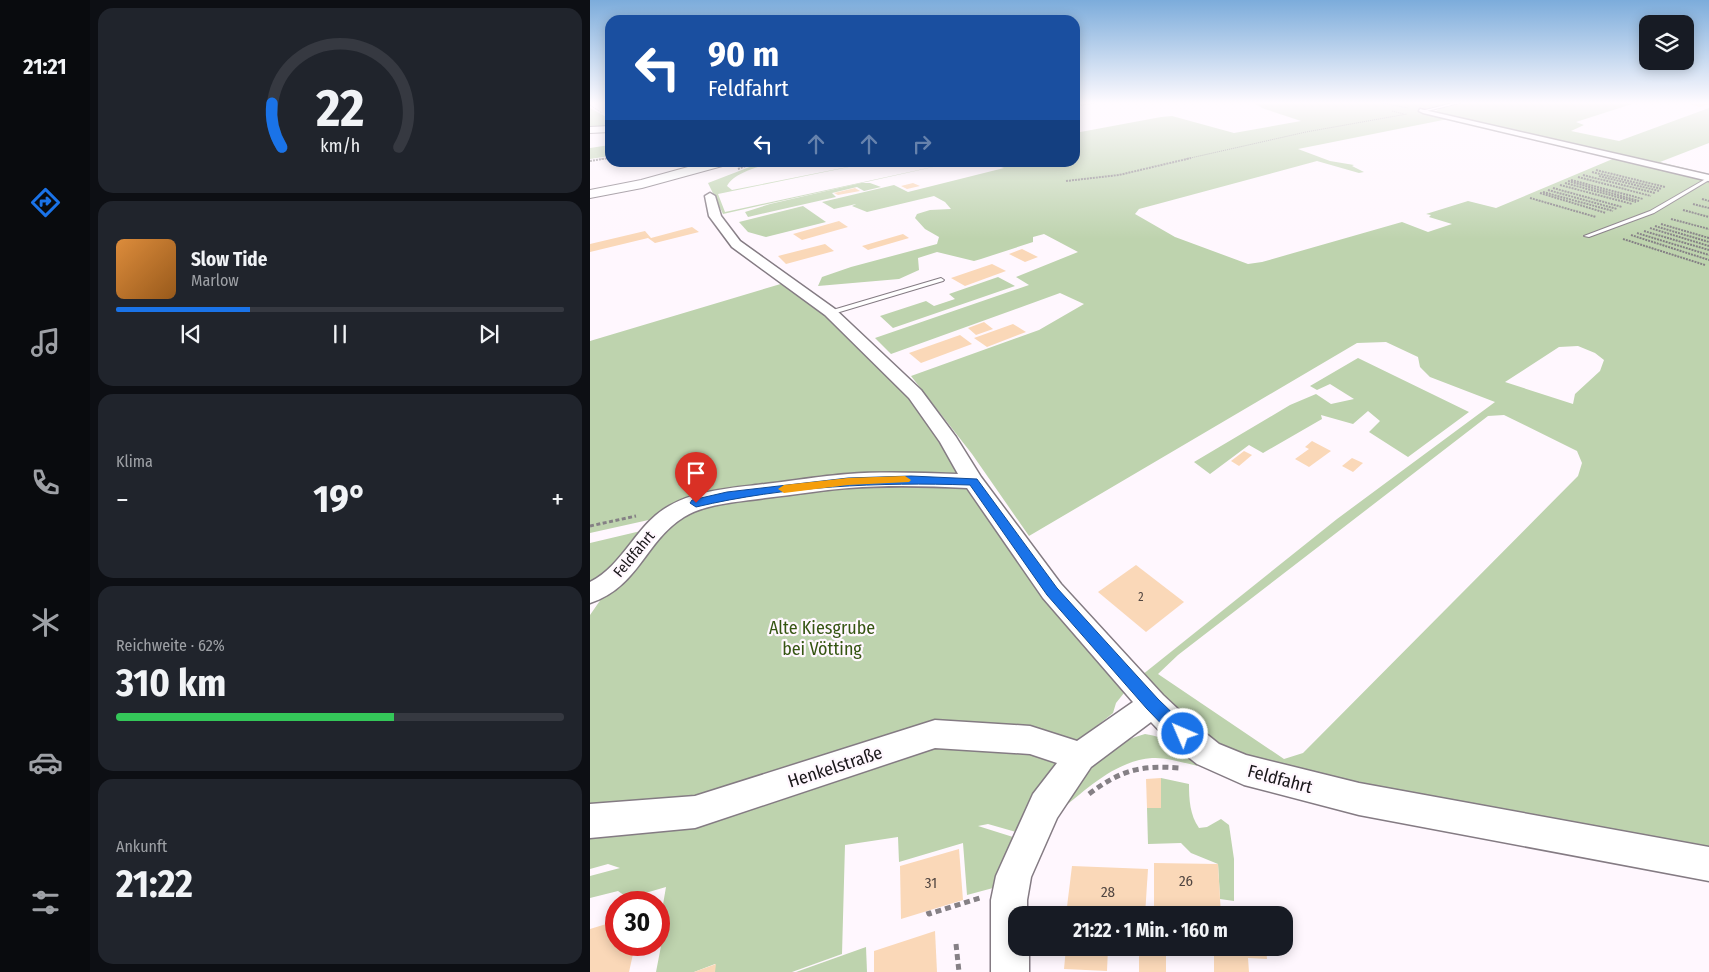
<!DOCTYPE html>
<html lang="de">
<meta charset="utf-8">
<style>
body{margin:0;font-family:"Fira Sans Condensed",sans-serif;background:#20242c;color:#f1f3f6;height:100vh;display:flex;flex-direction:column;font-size:19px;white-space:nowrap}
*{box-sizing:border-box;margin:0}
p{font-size:16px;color:#9ea1a6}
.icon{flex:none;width:28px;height:28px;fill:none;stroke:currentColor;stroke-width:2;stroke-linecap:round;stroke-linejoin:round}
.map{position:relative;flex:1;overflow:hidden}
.sheet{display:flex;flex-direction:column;gap:8px;padding:8px;background:#0d0f14;width:500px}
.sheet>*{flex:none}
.guide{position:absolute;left:15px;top:15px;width:475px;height:152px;border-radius:15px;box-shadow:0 2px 12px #0003;background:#1a4fa0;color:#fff;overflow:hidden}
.buttons{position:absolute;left:1049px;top:15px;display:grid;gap:10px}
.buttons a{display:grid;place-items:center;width:55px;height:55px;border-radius:10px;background:#171b24;box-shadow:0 2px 12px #0003;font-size:25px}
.speed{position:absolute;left:15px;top:891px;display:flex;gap:10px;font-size:25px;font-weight:700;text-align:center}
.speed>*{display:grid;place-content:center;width:65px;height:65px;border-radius:50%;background:#171b24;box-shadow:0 2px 12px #0003;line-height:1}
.speed .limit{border:8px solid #d22;background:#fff;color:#111}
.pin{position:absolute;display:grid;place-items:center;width:42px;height:42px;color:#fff;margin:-51px -21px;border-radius:50% 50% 50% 0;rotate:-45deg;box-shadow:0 0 5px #0007}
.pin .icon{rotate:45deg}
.me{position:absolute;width:55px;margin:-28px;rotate:315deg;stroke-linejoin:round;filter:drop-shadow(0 0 4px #0008)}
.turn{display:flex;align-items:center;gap:18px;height:105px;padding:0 20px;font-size:22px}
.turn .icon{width:65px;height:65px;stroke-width:2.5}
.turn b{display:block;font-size:35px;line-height:42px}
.lanes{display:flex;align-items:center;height:48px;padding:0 20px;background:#0003;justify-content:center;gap:25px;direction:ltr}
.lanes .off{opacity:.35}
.big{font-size:38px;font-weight:700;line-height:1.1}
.sheet .card{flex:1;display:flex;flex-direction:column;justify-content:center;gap:8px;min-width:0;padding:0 18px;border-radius:15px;background:#20242c}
.sheet .dial{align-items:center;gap:0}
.dial svg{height:130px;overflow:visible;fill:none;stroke:#363941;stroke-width:7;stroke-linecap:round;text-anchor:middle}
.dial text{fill:#f1f3f6;stroke:none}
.song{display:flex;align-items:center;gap:15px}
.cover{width:60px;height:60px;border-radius:8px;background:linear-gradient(135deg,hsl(30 70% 55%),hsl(30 70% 35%))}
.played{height:5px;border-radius:2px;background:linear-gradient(90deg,#1a73e8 30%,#363941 30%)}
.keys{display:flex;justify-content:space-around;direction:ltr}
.heat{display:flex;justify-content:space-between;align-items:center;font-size:28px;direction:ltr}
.charge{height:8px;border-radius:4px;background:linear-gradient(90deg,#34c759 62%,#363941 0)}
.trip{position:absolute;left:418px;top:906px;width:285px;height:50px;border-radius:15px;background:#171b24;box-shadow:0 2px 12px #0003;font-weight:700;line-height:50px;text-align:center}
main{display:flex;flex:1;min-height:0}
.menu{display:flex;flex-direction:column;width:90px;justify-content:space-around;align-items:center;background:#090b0e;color:#9ea1a6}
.menu .icon{width:35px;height:35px}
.menu .on{color:#1a73e8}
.menu b{font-size:22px;color:#f1f3f6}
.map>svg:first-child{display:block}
</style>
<main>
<nav class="menu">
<b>21:21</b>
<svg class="icon on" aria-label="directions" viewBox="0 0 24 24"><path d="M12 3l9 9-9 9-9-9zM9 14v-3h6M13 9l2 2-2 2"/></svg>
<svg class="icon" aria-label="music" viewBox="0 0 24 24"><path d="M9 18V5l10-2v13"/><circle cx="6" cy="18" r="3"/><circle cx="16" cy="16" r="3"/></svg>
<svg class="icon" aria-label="phone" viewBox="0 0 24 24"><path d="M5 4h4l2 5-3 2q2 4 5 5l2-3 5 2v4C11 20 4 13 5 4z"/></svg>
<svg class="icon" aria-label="climate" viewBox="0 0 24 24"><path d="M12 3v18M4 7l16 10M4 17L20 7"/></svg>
<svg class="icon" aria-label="car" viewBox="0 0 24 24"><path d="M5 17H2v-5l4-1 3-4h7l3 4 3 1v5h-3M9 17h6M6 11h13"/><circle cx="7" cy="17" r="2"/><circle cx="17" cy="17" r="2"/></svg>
<svg class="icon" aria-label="filters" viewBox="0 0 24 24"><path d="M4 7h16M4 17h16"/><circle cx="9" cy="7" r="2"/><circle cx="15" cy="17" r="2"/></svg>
</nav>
<section class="sheet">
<div class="card dial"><svg viewBox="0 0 100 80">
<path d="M14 69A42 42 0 1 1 86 69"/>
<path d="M14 69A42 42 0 0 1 8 42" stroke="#1a73e8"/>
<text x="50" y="56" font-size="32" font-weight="700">22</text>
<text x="50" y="72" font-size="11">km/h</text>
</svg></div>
<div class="card">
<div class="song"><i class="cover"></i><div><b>Slow Tide</b><p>Marlow</p></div></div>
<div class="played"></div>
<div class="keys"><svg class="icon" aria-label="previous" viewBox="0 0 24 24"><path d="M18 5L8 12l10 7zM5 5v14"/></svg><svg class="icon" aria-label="pause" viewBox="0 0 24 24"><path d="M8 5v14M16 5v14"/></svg><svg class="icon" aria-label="next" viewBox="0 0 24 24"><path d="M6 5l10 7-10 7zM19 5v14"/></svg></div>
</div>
<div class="card"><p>Klima</p>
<div class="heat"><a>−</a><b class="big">19°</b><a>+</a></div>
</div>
<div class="card"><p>Reichweite · 62%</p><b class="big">310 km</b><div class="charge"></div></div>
<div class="card"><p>Ankunft</p><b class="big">21:22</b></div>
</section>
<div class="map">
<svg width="1119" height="972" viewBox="0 0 1119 972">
<rect width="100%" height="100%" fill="#fff7fe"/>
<g fill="#bed3ae" fill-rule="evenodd">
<path d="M664 103H860L831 110 1119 180V847L771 789 641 751 597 722 552 675 747 519 905 402 840 377 830 367 828 357 796 342 767 343 439 536 382 454 321 376 449 330 494 304 470 293 301 354 285 338 439 285 426 277 488 252 454 234 443 237V242L391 259 384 261 347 252 328 258 329 270 309 279 228 286 232 277 261 267 347 244 349 237 335 229 325 218 327 214 340 210 361 209 355 202 344 196 277 212 262 206 266 204 244 209 232 202 304 185 318 192 414 168 399 163 485 162V133L571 117 582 116 644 133 711 121 672 108ZM858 119 1025 158 906 208 878 201 836 214 841 215 839 217 862 224 838 232 812 222 672 262 658 264 585 237 545 214 549 209 727 161 769 173 774 172 762 166 764 165 740 161 708 149ZM988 346 1005 353 1014 360 1010 371 985 394 983 404 915 382 969 347ZM914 415 987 451 992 463 988 476 713 753 694 759 568 674 588 655 898 416Z"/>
<polygon points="875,103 1045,103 986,122 994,125 981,131 1029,141 1119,108 1119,143 1070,162 1119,174 1119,176 845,112 849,109"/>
<polygon points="0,108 20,119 20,126 0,127"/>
<polygon points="20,145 20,156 0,159 0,148"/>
<path d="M170 163H180C166 168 144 173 137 186L142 190 278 163 128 194 135 212 361 163 133 214 118 183Z"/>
<polygon points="271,183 280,183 291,187 274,191 267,187 242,193 246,197 158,217 155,212 180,204"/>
<polygon points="213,206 236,222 176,237 158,232 149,222"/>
<polygon points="408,277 425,286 303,328 290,316 336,301 344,306 365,299 359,294"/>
<polygon points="194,283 237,314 310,385 538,688 526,703 523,713 508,725 438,808 426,832 398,824 388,826 423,837 403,888 377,895 373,843 309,862 308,837 255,845 252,954 202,972 125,972 125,964 104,972 66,972 77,915 71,916 76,887 38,898 28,891 0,898 0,876 30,868 18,864 0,869 0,615 23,582 0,590 0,543 55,530 63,519 0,533 0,341"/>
<polygon points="768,358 879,412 818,457 779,432 790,421 778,411 763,424 731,415 732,419 673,453 659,445 620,474 604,462 700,405 726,394 741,404 764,399 740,384 727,390 720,386"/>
<path d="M555 734C578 737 591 751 608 766 593 763 577 757 562 758 524 761 495 791 468 812 491 780 514 744 555 734Z"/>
<path d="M571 778 599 784C599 800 600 815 609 828L617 827 631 819 639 825 644 859V901L630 899 628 864 601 853 591 843 558 844 557 808H571Z"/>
<polygon points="276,947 277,972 206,972"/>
</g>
<g fill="#fad8b8">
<polygon points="1095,103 1119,103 1119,104 1110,107"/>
<polygon points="323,183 330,186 317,189 311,186"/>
<polygon points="265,188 270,191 248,195 244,193"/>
<polygon points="249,221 258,227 212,240 203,234"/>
<polygon points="102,227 109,232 65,243 58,238 0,252 0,244 55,231 61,238"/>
<polygon points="313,234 319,238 278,250 272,246"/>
<polygon points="235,244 244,251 196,264 188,256"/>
<polygon points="432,249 448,257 435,262 419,254"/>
<polygon points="402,264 416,271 375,286 361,278"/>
<polygon points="394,322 403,329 386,335 378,328"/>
<polygon points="423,324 436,332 397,347 384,338"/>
<polygon points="370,335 382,344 331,363 319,353"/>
<polygon points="722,441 741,451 719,467 705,459 719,449 715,447"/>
<polygon points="654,451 662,455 649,466 641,461"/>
<polygon points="762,458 773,463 763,472 752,466"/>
<polygon points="546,565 594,602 556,632 508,592"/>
<polygon points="571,778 571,808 557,808 556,779"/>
<polygon points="369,849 373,900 311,919 310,866"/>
<polygon points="564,863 628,864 631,915 564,915"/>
<polygon points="482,866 558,869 555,915 476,915"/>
<polygon points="635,910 674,912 674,915 635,915"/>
<polygon points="26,921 26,945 45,945 39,972 0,972 0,929"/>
<polygon points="345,931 347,972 284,972 284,951"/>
<polygon points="476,948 518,948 517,971 474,969"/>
<polygon points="636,948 676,948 677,959 658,958 659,972 624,972 624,956 637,956"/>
<polygon points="549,955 576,956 576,972 549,972"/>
<polygon points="126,964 125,972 104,972"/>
</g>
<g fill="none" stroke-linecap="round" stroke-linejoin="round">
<g stroke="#847b83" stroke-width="2">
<g id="lane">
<polygon points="863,103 870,103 833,112 831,111"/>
<polygon points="1119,177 1119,180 1064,213 999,237 994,236 1060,211"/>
<polygon points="351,278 354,280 353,281 243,314 236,312"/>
</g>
</g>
<g stroke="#847b83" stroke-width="3">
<g id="street">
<polygon points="830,109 1119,175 1119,181 833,113 829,111"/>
<path d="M120 193 125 196 131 216 150 241 245 309 331 390 366 437 391 477 471 584 573 695 604 724 629 744 656 755 769 783 1119 847V881L769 815 654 785 607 764 582 744 561 722 501 767 467 818 441 877 437 900V915H426V948H439V972H401V900L406 876 443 794 467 763 440 754 345 748 105 828 0 838V804L105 796 345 720 440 726 487 741 543 702 453 598 377 488C337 486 298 485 259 488 231 490 203 495 175 498 149 502 117 503 94 517 55 541 49 587 0 603V582C34 565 46 524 79 506 107 490 143 488 175 484 202 481 230 476 258 474 295 471 332 473 368 474L350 442 319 398 235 315 142 247 119 216 115 196Z"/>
</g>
</g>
<g stroke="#847b83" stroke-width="2">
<g id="secondary">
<polygon points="20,126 20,132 0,133 0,127"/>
<polygon points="116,162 138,162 136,165 52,188 0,198 0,190 51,180"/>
</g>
</g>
<g stroke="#858085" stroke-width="1" stroke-dasharray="1 1" stroke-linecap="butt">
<polyline points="793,103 818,108"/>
<polyline points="0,105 12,113"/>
<polyline points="485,106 506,103"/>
<polyline points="802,111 814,114"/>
<polyline points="11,159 20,158"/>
<polyline points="596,159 716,132 817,114"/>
</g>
<g stroke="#858085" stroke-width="2" stroke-dasharray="2 1" stroke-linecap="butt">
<polyline points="0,161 19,158"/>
<polyline points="148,169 165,162"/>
<polyline points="1006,170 1075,187"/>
<polyline points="1002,172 1072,189"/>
<polyline points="993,175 1065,193"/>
<polyline points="1009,176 1069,191"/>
<polyline points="988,177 1061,196"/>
<polyline points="981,180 1053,199"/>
<polyline points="476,181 529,175 601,158"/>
<polyline points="978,181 1049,201"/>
<polyline points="975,183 1046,202"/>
<polyline points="970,185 1042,204"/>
<polyline points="963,188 1032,207"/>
<polyline points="958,190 1027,209"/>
<polyline points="953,192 1023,211"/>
<polyline points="950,193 1016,213"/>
<polyline points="940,198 1006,217"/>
<polyline points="1112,199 1119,201"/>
<polyline points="1103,204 1119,208"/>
<polyline points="1093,210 1119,217"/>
<polyline points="1081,219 1119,229"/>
<polyline points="1071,224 1119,238"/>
<polyline points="1065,226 1119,242"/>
<polyline points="1060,228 1119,246"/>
<polyline points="1054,231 1119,250"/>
<polyline points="1047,233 1119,255"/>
<polyline points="1041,235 1119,260"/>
<polyline points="1033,239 1115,265"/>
</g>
<polyline stroke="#858085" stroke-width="3" stroke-dasharray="4 2.5" stroke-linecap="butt" points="0,526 46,516"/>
<g stroke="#858085" stroke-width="5" stroke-dasharray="6 4" stroke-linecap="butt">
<path d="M499 794C531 770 550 765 590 768"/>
<polyline points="338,911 339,914 390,898"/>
<polyline points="366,944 369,972"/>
</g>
<use href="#lane" fill="#fff" fill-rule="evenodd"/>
<use href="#street" fill="#fff" fill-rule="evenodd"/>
<use href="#secondary" fill="#fff" fill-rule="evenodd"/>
</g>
<linearGradient id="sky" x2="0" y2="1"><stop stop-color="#7cacdb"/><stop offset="0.43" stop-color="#fffbff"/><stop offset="1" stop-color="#fffbff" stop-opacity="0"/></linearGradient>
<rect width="1119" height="239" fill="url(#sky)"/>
<path fill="#1a73e8" stroke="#114b97" d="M321 476 387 479 467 588 568 699 599 729 601 734 599 740 593 742 587 740 557 709 457 595 380 485C289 482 195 486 106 507L100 503 102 500 137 492 258 478Z"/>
<polygon fill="#f59e0b" points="315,476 321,480 319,482 258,485 194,493 188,489 194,485 258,478"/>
<g text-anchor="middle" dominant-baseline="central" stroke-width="4.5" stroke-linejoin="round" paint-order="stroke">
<g font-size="12" fill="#514641">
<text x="551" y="597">2</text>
</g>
<g font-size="15" fill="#191619" stroke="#fff7fe">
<text transform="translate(44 554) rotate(-50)">Feldfahrt</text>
</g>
<g font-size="15" fill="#514641">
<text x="596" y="881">26</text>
<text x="341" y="883">31</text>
<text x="518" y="892">28</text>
</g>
<g font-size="18" fill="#355512" stroke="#fff7fe">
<text x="232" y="628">Alte Kiesgrube<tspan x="232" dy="21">bei Vötting</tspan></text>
</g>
<g font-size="18" fill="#191619" stroke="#fff7fe">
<text transform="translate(245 767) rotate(-18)">Henkelstraße</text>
<text transform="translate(690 779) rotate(15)">Feldfahrt</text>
</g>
</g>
</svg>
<div class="buttons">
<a><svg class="icon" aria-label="layers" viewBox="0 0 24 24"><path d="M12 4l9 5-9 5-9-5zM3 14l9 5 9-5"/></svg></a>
</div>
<div class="speed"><div class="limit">30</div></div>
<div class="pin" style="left:106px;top:503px;background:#d93025"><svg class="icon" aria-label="arrive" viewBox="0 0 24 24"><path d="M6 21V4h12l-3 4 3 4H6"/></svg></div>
<svg class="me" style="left:593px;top:734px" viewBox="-20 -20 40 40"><circle r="17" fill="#1a73e8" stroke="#fff" stroke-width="3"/><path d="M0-11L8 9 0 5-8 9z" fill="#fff"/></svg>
<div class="trip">21:22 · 1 Min. · 160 m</div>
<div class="guide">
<div class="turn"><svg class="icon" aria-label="left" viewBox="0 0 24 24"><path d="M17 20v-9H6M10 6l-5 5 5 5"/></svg><div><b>90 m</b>Feldfahrt</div></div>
<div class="lanes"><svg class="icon" aria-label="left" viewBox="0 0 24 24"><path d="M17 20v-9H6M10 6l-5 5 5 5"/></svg><svg class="icon off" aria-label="ahead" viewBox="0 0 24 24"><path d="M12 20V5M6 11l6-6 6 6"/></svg><svg class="icon off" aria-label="ahead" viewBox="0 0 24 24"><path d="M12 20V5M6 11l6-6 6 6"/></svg><svg class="icon off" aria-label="right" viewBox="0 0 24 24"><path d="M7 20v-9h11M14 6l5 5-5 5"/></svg></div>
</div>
</div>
</main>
